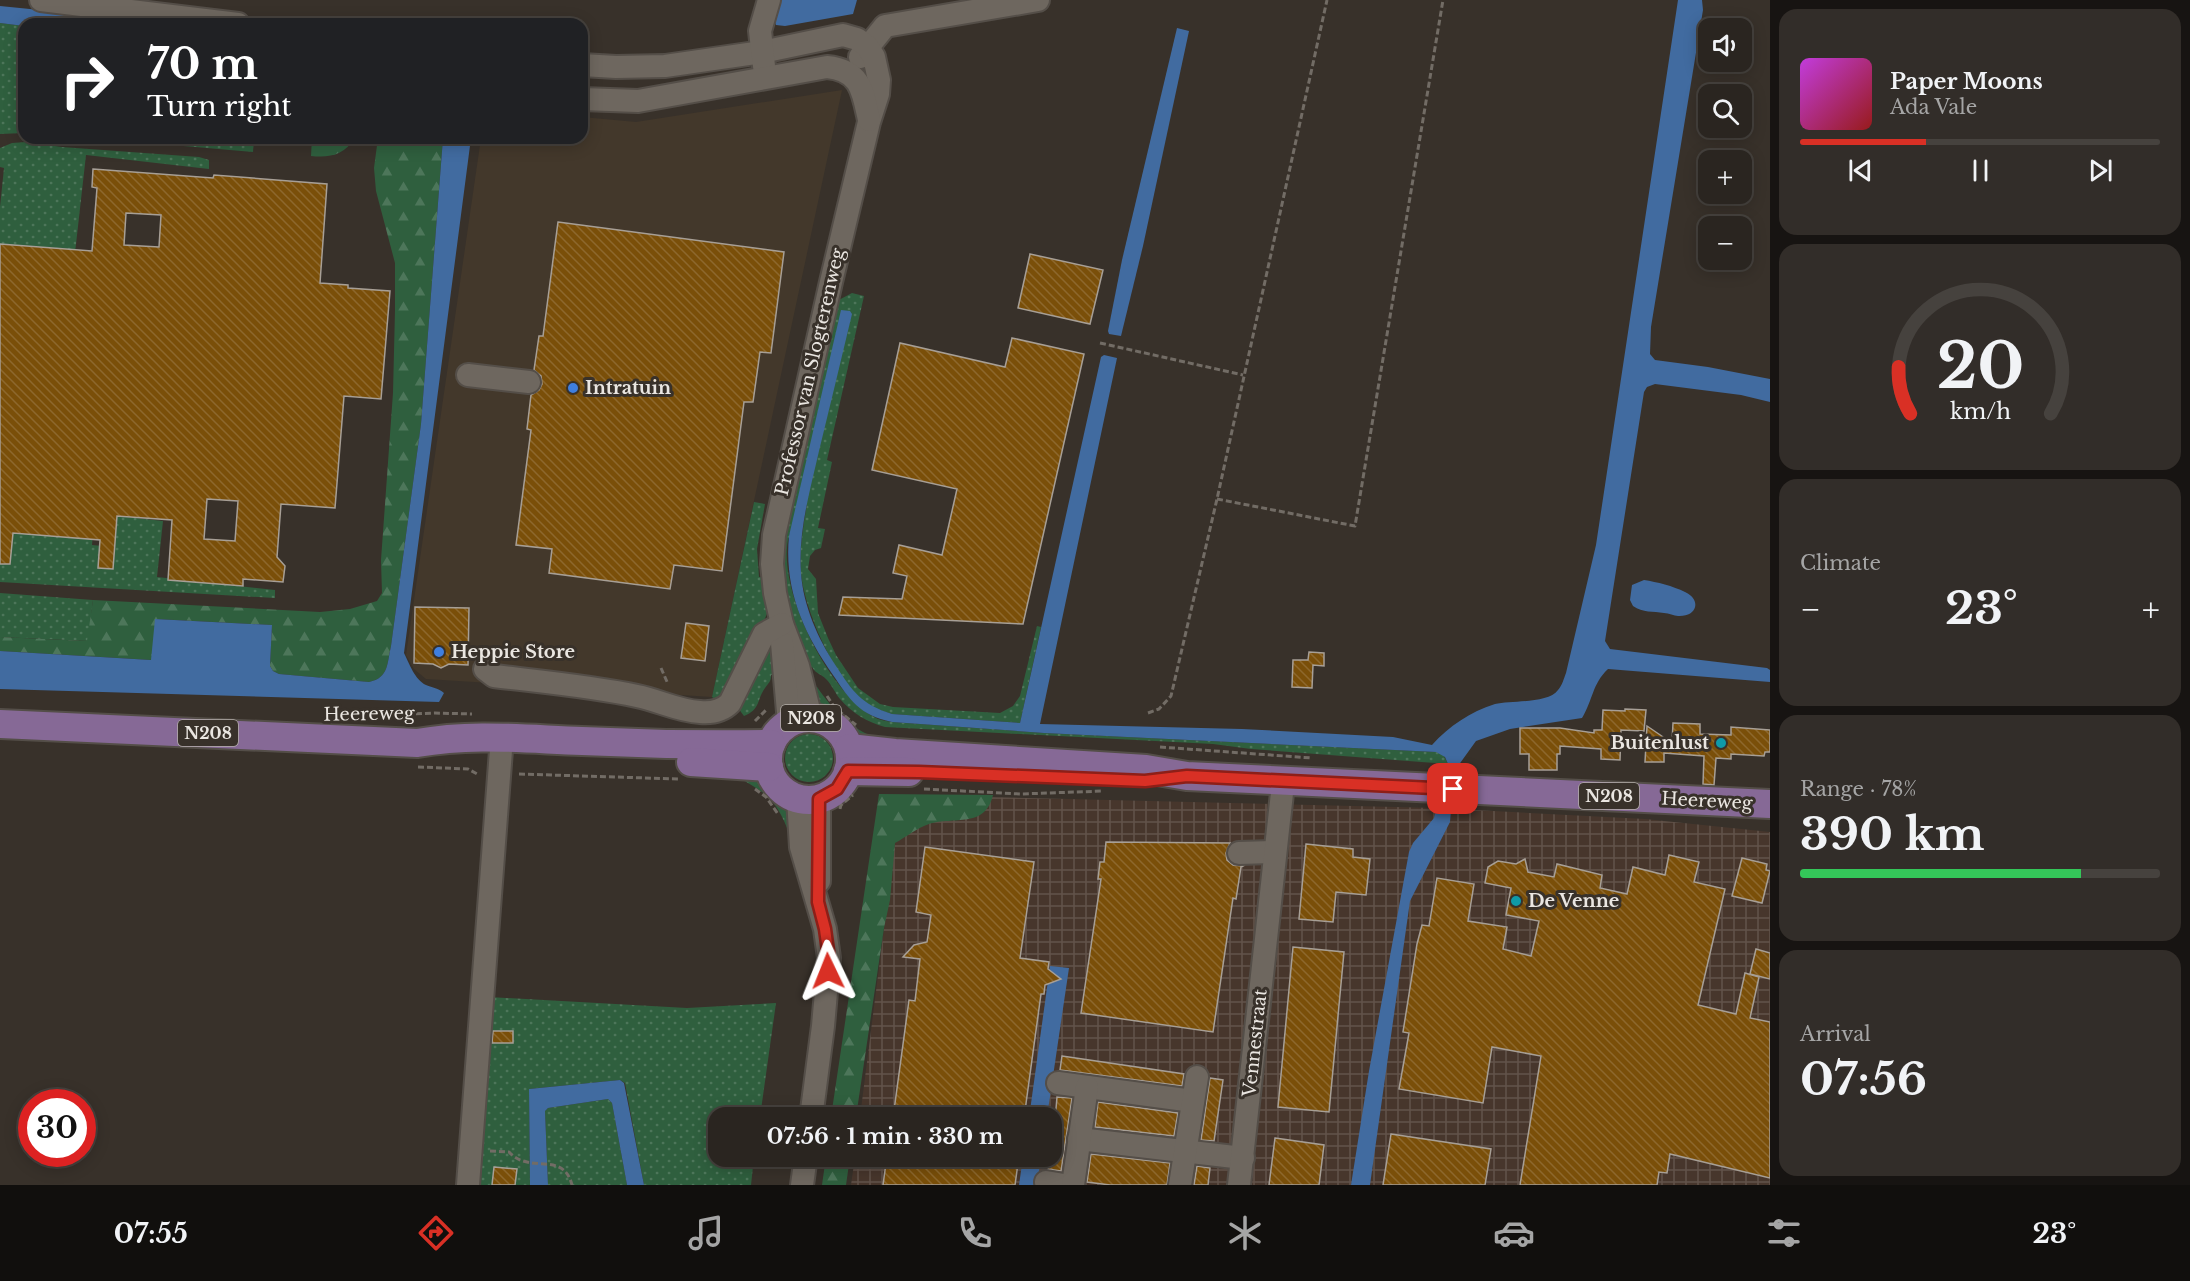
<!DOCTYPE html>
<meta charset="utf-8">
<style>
body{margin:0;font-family:"Libre Baskerville",serif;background:#322d29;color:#f1f3f6;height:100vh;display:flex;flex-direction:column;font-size:22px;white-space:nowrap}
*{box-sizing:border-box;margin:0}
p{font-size:20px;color:#a5a5a5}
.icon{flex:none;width:33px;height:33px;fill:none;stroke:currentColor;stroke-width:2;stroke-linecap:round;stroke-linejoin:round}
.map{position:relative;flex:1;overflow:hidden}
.side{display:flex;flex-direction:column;gap:9px;padding:9px;background:#171412;width:420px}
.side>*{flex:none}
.banner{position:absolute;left:18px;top:18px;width:570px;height:126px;border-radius:18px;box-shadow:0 3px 15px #0003,0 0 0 2px #46423e;background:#202124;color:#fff;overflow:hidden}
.controls{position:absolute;left:1698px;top:18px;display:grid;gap:12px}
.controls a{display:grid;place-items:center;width:54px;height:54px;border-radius:12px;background:#2a2520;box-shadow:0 3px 15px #0003,0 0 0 2px #46423e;font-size:30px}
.speed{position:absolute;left:18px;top:1089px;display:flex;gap:12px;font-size:30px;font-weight:700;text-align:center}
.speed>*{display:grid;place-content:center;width:78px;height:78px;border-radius:50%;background:#2a2520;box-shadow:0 3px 15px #0003,0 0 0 2px #46423e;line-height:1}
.speed .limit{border:9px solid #d22;background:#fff;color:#111}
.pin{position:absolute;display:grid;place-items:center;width:51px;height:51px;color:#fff;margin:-26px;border-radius:12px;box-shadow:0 3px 9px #0006}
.me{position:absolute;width:66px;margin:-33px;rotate:358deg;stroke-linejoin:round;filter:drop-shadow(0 0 4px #0008)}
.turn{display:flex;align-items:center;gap:21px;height:126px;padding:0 30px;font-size:27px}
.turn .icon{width:78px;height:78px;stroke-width:2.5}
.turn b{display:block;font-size:42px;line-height:51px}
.big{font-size:45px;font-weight:700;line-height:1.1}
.side .tile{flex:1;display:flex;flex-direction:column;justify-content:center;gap:9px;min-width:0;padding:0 21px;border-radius:18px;background:#322d29}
.side .dial{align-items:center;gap:0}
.dial svg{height:156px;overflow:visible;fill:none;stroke:#46423e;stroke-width:7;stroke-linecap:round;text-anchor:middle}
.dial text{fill:#f1f3f6;stroke:none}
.song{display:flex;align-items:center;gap:18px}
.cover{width:72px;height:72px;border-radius:9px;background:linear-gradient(135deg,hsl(290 70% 55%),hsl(0 70% 35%))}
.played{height:6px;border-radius:3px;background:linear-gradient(90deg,#d93025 35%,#46423e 35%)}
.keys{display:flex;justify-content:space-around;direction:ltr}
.heat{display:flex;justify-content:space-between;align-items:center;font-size:33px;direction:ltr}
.charge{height:9px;border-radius:4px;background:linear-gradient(90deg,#34c759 78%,#46423e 0)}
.trip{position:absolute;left:708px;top:1107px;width:354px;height:60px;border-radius:18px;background:#2a2520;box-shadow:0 3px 15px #0003,0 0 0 2px #46423e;font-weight:700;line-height:60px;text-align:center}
.dock{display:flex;height:96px;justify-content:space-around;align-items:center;background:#110f0d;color:#a5a5a5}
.dock .icon{width:42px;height:42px}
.dock .selected{color:#d93025}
.dock b{font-size:27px;color:#f1f3f6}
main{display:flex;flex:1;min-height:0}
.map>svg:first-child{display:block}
</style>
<main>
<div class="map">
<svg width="1770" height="1185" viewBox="0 0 1770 1185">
<defs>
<pattern id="industrial-grid" width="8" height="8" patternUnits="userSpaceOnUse" patternTransform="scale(1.5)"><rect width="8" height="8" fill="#47362c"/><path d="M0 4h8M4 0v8" fill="none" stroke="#62534a"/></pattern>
<pattern id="grass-dots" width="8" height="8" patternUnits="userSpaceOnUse" patternTransform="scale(1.5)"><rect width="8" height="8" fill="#2f5f3e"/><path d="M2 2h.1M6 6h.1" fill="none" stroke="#4d765a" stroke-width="1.8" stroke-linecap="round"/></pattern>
<pattern id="forest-firs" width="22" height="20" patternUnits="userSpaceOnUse" patternTransform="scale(1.5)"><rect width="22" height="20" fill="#2f5f3e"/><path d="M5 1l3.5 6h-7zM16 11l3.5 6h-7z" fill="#4d765a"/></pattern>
<pattern id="building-back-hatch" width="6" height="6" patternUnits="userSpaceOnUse" patternTransform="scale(1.5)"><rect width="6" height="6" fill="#7a4f09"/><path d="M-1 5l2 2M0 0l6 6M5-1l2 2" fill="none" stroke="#8d682d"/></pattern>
</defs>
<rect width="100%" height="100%" fill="#38312a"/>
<polygon fill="#43382b" points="842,90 712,697 426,679 414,669 406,655 481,138 582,138 582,117 636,122"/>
<polygon fill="url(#industrial-grid)" points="901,795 1436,808 1645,819 1770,832 1770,1185 851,1185 855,1157 1052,1156 1052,1118 860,1117"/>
<g fill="url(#grass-dots)">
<polygon points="0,23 24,26 24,133 0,134"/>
<polygon points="91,138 254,138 253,152"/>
<polygon points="26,142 62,147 199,157 209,160 209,169 86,155 75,253 0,244 0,207 4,168 0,167 0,148 12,143"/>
<path d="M852 293 864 296 827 460 832 462 818 528 825 529 821 548 815 550 810 556 808 569 816 579 818 613 828 638 836 655 858 688 880 704 893 707 1000 713 1013 706 1020 696 1037 626 1041 627 1020 723 892 714C882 711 872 708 863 701 835 679 804 609 801 573 799 550 803 527 807 504 801 514 792 525 789 536 775 587 829 693 874 717 879 720 886 721 892 722L1044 733 1436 752 1443 754 1448 764 1251 749 1213 744 885 727C867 722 852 713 840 699 835 693 832 685 826 679 821 674 816 674 812 667L807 668 785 597 780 553 835 302Z"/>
<polygon points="754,502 765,504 757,549 759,577 764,577 768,611 764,621 753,628 749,638 745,657 734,686 718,701 712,697"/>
<polygon points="117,516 163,521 157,577 275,590 275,598 0,582 0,554 9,524 93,533 92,545 113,547"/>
<polygon points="0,593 93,600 88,641 0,637"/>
<path d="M772 640 777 674 771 675C771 682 769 682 765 688 756 701 761 709 744 716L738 708Z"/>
<path d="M814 686 817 687C834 711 849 728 877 738L860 740 840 723 818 707Z"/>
<circle cx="809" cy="758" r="24"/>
<path d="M739 778 763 780 788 804 793 830 787 828C776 800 765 792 739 778Z"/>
<polygon points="489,997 687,1008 776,1003 760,1117 718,1118 718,1156 754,1157 751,1185 644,1185 625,1083 620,1080 529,1089 530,1185 473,1185"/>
<polygon points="608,1099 612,1103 627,1185 548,1185 545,1111 548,1108"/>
</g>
<g fill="url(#forest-firs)">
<path d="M312 138H355C344 155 330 158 311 156Z"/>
<path d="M378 138H443L421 424 391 646C387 663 389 678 369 682L279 674 273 671 270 666 272 625 156 619 152 660 0 651V637L87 641 93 600 320 612 350 609 377 601 382 593 381 560 393 393 395 311V263L376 191 374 168Z"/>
<path d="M879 794 993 795C985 829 954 816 929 824 917 828 906 837 895 843L890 900 884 928 856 1117H831Z"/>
<polygon points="826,1157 850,1157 846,1185 822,1185"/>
</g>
<g fill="#416ba0">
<polygon points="778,0 857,0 853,14 785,26 776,25 774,20"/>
<path d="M1678 0H1702L1703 10 1651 327 1650 354 1655 360 1708 367 1770 379V402L1741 395 1655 384 1647 387 1644 392 1605 641 1610 649 1767 668 1770 670V682L1608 669C1592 684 1593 700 1582 718L1510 729 1476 741 1458 766 1447 809 1451 810 1450 822 1410 901 1370 1185H1351L1369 1071 1409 852 1413 843 1434 818 1448 764 1445 757 1436 752 1044 733 892 722C859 715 850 700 833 675 803 632 784 589 789 536L841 310 850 311 852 314C841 360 830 406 819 451 810 491 798 531 801 573 803 605 818 639 836 666 853 692 861 704 892 714L1020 723 1101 357 1104 355 1117 358 1040 724 1242 729 1393 737 1432 745C1449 726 1470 712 1495 704 1511 700 1548 704 1558 690 1562 686 1564 678 1566 673L1596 545Z"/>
<polygon points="0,6 20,8 177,24 24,24 24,26 0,23"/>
<polygon points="1177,28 1189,31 1143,246 1121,336 1109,334 1108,331 1122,260"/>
<path d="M443 138H471L404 653C409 663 415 680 426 685 433 688 438 688 444 693L439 702 0 689V651L151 660 155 619 272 625 270 666 273 671 279 674 369 682C389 678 387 663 391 646L421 424Z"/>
<path d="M1644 580C1657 582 1673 586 1685 592 1702 600 1697 617 1678 616 1674 616 1669 613 1664 613 1653 611 1643 613 1633 606L1630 600 1632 585Z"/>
<polygon points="1050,966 1069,968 1047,1117 1029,1118"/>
<polygon points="620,1080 624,1083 644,1185 627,1185 612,1103 608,1099 548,1108 545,1111 548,1185 530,1185 529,1089"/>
<polygon points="1023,1157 1041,1157 1037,1185 1019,1185"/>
</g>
<g fill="url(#building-back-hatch)" stroke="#a79f96" stroke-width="1.5" fill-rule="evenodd">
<path d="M93 169 213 178 214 175 327 184 320 283 348 285V288L390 291 381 399 344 396 335 508 281 504 277 557 285 566 283 582 243 579V586L168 580 172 520 117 516 113 569 98 568 100 540 13 533 10 564H0V244L92 251 97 188 92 187ZM126 213 161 215 159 247 124 245ZM207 499 238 501 235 541 204 539Z"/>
<polygon points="558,222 784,252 771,353 760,352 753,402 744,402 722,571 674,565 670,589 549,573 552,549 516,545 531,430 527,429 531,395 539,390 542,384 541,376 534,370 539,336 543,336"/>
<polygon points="1030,254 1103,270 1090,324 1018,308"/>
<polygon points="1012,338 1084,354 1023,624 839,615 843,597 902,599 907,576 893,573 899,545 942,555 957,489 872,470 900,343 1005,367"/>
<polygon points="415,607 469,608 468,665 449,664 441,668 433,664 414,663"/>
<polygon points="686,623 709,626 705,661 681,658"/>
<polygon points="1309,652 1324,653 1324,666 1313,665 1312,688 1292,687 1293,660 1308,660"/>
<polygon points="1625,709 1646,710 1644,731 1621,730 1620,760 1601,759 1601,749 1560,746 1560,754 1557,754 1557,770 1529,770 1529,754 1520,754 1520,728 1560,728 1594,733 1594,730 1602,730 1603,710 1625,711"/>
<polygon points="1673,723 1700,724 1700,734 1731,735 1731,727 1770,730 1770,752 1765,752 1764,756 1731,754 1731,759 1716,758 1714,785 1703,784 1704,756 1664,753 1664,762 1645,762 1647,726 1672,743"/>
<polygon points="1106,842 1230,843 1226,853 1227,860 1233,865 1243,866 1241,867 1236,899 1233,898 1213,1032 1081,1013 1101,879 1098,879 1100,862 1104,862"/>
<polygon points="1306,844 1353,849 1353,857 1370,859 1366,895 1336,892 1333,922 1299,919"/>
<polygon points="925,847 1034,862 1020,958 1049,962 1048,969 1061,979 1045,985 1044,994 1041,994 1024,1118 893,1118 909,1000 915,1001 920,959 903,957 914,945 927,942 931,915 916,912"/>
<polygon points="1669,855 1699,862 1694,882 1725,889 1698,1005 1736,1014 1745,973 1759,977 1750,1018 1770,1022 1770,1178 1670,1154 1667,1173 1659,1172 1657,1185 1520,1185 1541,1056 1492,1047 1483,1103 1399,1089 1409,1033 1403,1032 1417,944 1422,925 1429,926 1437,878 1474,884 1468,921 1507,927 1503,949 1531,956 1539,921 1506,915 1511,888 1485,883 1488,867 1498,861 1516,864 1525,859 1528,872 1554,877 1557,864 1602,875 1600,888 1627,894 1633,867 1665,875"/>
<polygon points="1742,858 1767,864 1766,870 1770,871 1762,903 1732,896"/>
<polygon points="1293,947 1344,952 1329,1112 1278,1107"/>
<polygon points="1756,949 1770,953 1770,979 1750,974"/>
<polygon points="493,1031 513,1031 513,1043 492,1043"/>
<polygon points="1062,1056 1184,1074 1182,1086 1060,1070"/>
<polygon points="1210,1078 1223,1080 1214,1141 1201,1140"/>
<polygon points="1057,1097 1072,1098 1061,1171 1048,1169 1050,1156 1052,1156"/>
<polygon points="1098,1102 1178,1113 1174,1136 1095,1127"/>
<polygon points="1391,1134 1491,1149 1485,1185 1383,1185"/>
<polygon points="1275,1138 1324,1145 1319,1185 1269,1185"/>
<polygon points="1091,1154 1170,1163 1167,1185 1110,1185 1087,1182"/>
<polygon points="887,1156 1019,1156 1015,1185 883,1185"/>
<polygon points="1197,1166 1210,1168 1208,1185 1194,1185"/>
<polygon points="494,1167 517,1169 515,1185 492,1185"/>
</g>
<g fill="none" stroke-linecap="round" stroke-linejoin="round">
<g stroke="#544e48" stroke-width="26">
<g id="minor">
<polyline points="41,0 238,24"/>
<polyline points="860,57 885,26 1038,0"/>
<polyline points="582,65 616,67 665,66 762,52 843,35 857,39 867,46 874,57 879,80 878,94 869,122 831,282 774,535 772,564 775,593 782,624 798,666 811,718"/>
<polyline points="764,66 760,31 769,0"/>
<path d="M582 99 638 101 827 67C861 70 863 92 869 120"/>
<polyline points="468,375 529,382"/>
<polyline points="782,643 789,723"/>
<path d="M485 669 494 676C542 682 590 686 637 696 658 700 678 711 700 712 711 713 722 711 730 703L764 634 782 624"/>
<polyline points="798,799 801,847 825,929 829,958 823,1026 811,1118"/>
<polyline points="819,799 819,881"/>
<polyline points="1239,853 1275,852"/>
<polyline points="1058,1083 1193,1101"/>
<polyline points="1079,1139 1243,1158"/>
<polyline points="1046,1182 1064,1185"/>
<polyline points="468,1185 502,737"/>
<polyline points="802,1185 806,1156"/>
<polyline points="1073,1185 1087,1087"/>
<polyline points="1180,1185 1197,1077"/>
<polyline points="1239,1185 1282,793 1285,780"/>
</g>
</g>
<g stroke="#544e48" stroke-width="32">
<g id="major">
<circle cx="809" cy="759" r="41"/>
<path d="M0 724 417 743C473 733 525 739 582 741 645 744 708 745 771 744"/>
<polyline points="849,748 895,753 1146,769 1187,776 1770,804"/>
<polyline points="691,762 769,767"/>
<polyline points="848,771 909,772"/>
</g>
</g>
<g stroke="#726c65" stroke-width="3" stroke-dasharray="6 3" stroke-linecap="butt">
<polyline points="1100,343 1243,375"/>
<polyline points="1217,499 1355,526 1443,0"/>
<polyline points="661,668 668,684"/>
<polyline points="827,696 835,708 856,725"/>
<polyline points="1148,713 1159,709 1171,696 1217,499 1327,0"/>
<polyline points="362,716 435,713 472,714"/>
<polyline points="755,721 767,709"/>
<polyline points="1160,747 1312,758"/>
<polyline points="418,767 468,769 479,775"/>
<polyline points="519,774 678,779"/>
<polyline points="755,789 766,797 778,814"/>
<polyline points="924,789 1021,794 1103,791"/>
<polyline points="840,809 841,805 853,795"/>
<path d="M490 1151 509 1152C530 1175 563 1150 572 1185"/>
</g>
<use href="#minor" stroke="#6e675f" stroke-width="22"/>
<use href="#major" stroke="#866996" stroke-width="28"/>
</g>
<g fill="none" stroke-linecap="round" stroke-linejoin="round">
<g stroke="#8d1f18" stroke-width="15">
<polyline id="route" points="828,971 829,958 825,929 818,902 819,799 837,789 848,771 919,772 1145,781 1187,776 1453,789"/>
</g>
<use href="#route" stroke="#d93025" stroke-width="10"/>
</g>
<g fill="#3f7fe0" stroke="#38312a" stroke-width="2">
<circle cx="573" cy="388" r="6"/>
<circle cx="439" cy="652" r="6"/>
</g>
<g fill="#0f9aa8" stroke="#38312a" stroke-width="2">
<circle cx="1721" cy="743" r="6"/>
<circle cx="1516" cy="901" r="6"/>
</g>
<g text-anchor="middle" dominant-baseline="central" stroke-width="6" stroke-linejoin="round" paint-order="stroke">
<g fill="#38312a" stroke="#b5b0aa" stroke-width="1.5">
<rect x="781" y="705" width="60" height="26" rx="4.5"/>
<rect x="178" y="720" width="60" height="26" rx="4.5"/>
<rect x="1579" y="783" width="60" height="26" rx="4.5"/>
</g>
<g font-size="16" font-weight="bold" fill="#eae6e1">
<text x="811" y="718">N208</text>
<text x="208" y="733">N208</text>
<text x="1609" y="796">N208</text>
</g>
<g font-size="18" fill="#eae6e1" stroke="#38312a">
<text transform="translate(810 372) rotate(-77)">Professor van Slogterenweg</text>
<text transform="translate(369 714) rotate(-1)">Heereweg</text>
<text transform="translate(1707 801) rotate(3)">Heereweg</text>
<text transform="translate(1255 1043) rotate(-84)">Vennestraat</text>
</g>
<g font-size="18" font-weight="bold" fill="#eae6e1" stroke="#38312a" text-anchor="start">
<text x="585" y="388">Intratuin</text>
<text x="451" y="652">Heppie Store</text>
<text x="1709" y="743" text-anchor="end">Buitenlust</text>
<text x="1528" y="901">De Venne</text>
</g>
</g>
</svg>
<div class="controls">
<a><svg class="icon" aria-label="sound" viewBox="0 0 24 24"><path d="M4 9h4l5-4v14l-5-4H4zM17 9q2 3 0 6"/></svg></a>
<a><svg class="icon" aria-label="search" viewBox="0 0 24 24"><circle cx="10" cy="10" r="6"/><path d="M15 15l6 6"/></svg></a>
<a>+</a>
<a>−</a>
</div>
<div class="speed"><div class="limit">30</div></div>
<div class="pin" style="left:1453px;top:789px;background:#d93025"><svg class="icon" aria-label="arrive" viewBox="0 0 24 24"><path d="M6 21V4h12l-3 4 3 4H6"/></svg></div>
<svg class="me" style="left:828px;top:971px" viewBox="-20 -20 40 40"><path d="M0-17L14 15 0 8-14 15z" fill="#d93025" stroke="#fff" stroke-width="4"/></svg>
<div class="trip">07:56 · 1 min · 330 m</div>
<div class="banner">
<div class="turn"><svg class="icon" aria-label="right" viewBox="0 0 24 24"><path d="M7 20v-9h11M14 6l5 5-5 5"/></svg><div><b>70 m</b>Turn right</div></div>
</div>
</div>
<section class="side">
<div class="tile">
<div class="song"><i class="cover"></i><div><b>Paper Moons</b><p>Ada Vale</p></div></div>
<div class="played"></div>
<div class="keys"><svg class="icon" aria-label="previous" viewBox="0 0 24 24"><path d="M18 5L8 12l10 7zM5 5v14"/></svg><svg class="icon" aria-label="pause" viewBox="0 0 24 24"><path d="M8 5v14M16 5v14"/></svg><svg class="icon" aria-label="next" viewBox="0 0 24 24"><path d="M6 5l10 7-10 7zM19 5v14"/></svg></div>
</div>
<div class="tile dial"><svg viewBox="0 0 100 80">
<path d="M14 69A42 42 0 1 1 86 69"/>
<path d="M14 69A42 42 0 0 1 8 45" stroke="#d93025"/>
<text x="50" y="56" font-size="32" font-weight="700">20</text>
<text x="50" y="72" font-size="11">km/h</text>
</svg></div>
<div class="tile"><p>Climate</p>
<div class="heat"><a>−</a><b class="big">23°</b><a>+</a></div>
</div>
<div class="tile"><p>Range · 78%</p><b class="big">390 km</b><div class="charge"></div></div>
<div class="tile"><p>Arrival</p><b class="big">07:56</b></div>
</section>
</main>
<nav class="dock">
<b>07:55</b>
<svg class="icon selected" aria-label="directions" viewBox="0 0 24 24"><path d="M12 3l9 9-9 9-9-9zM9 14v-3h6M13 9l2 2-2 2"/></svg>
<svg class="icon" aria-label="music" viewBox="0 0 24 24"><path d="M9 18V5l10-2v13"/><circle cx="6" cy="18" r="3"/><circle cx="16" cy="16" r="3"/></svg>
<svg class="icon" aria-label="phone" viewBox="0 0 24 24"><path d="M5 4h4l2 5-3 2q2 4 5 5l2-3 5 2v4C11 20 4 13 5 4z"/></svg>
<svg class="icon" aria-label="climate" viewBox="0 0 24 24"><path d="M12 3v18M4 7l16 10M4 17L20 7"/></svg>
<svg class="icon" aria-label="car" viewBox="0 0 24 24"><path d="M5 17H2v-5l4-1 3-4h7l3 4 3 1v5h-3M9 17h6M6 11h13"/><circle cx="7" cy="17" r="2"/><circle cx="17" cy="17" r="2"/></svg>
<svg class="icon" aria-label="filters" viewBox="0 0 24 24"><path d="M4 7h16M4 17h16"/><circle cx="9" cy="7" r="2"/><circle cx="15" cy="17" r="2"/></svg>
<b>23°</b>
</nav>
